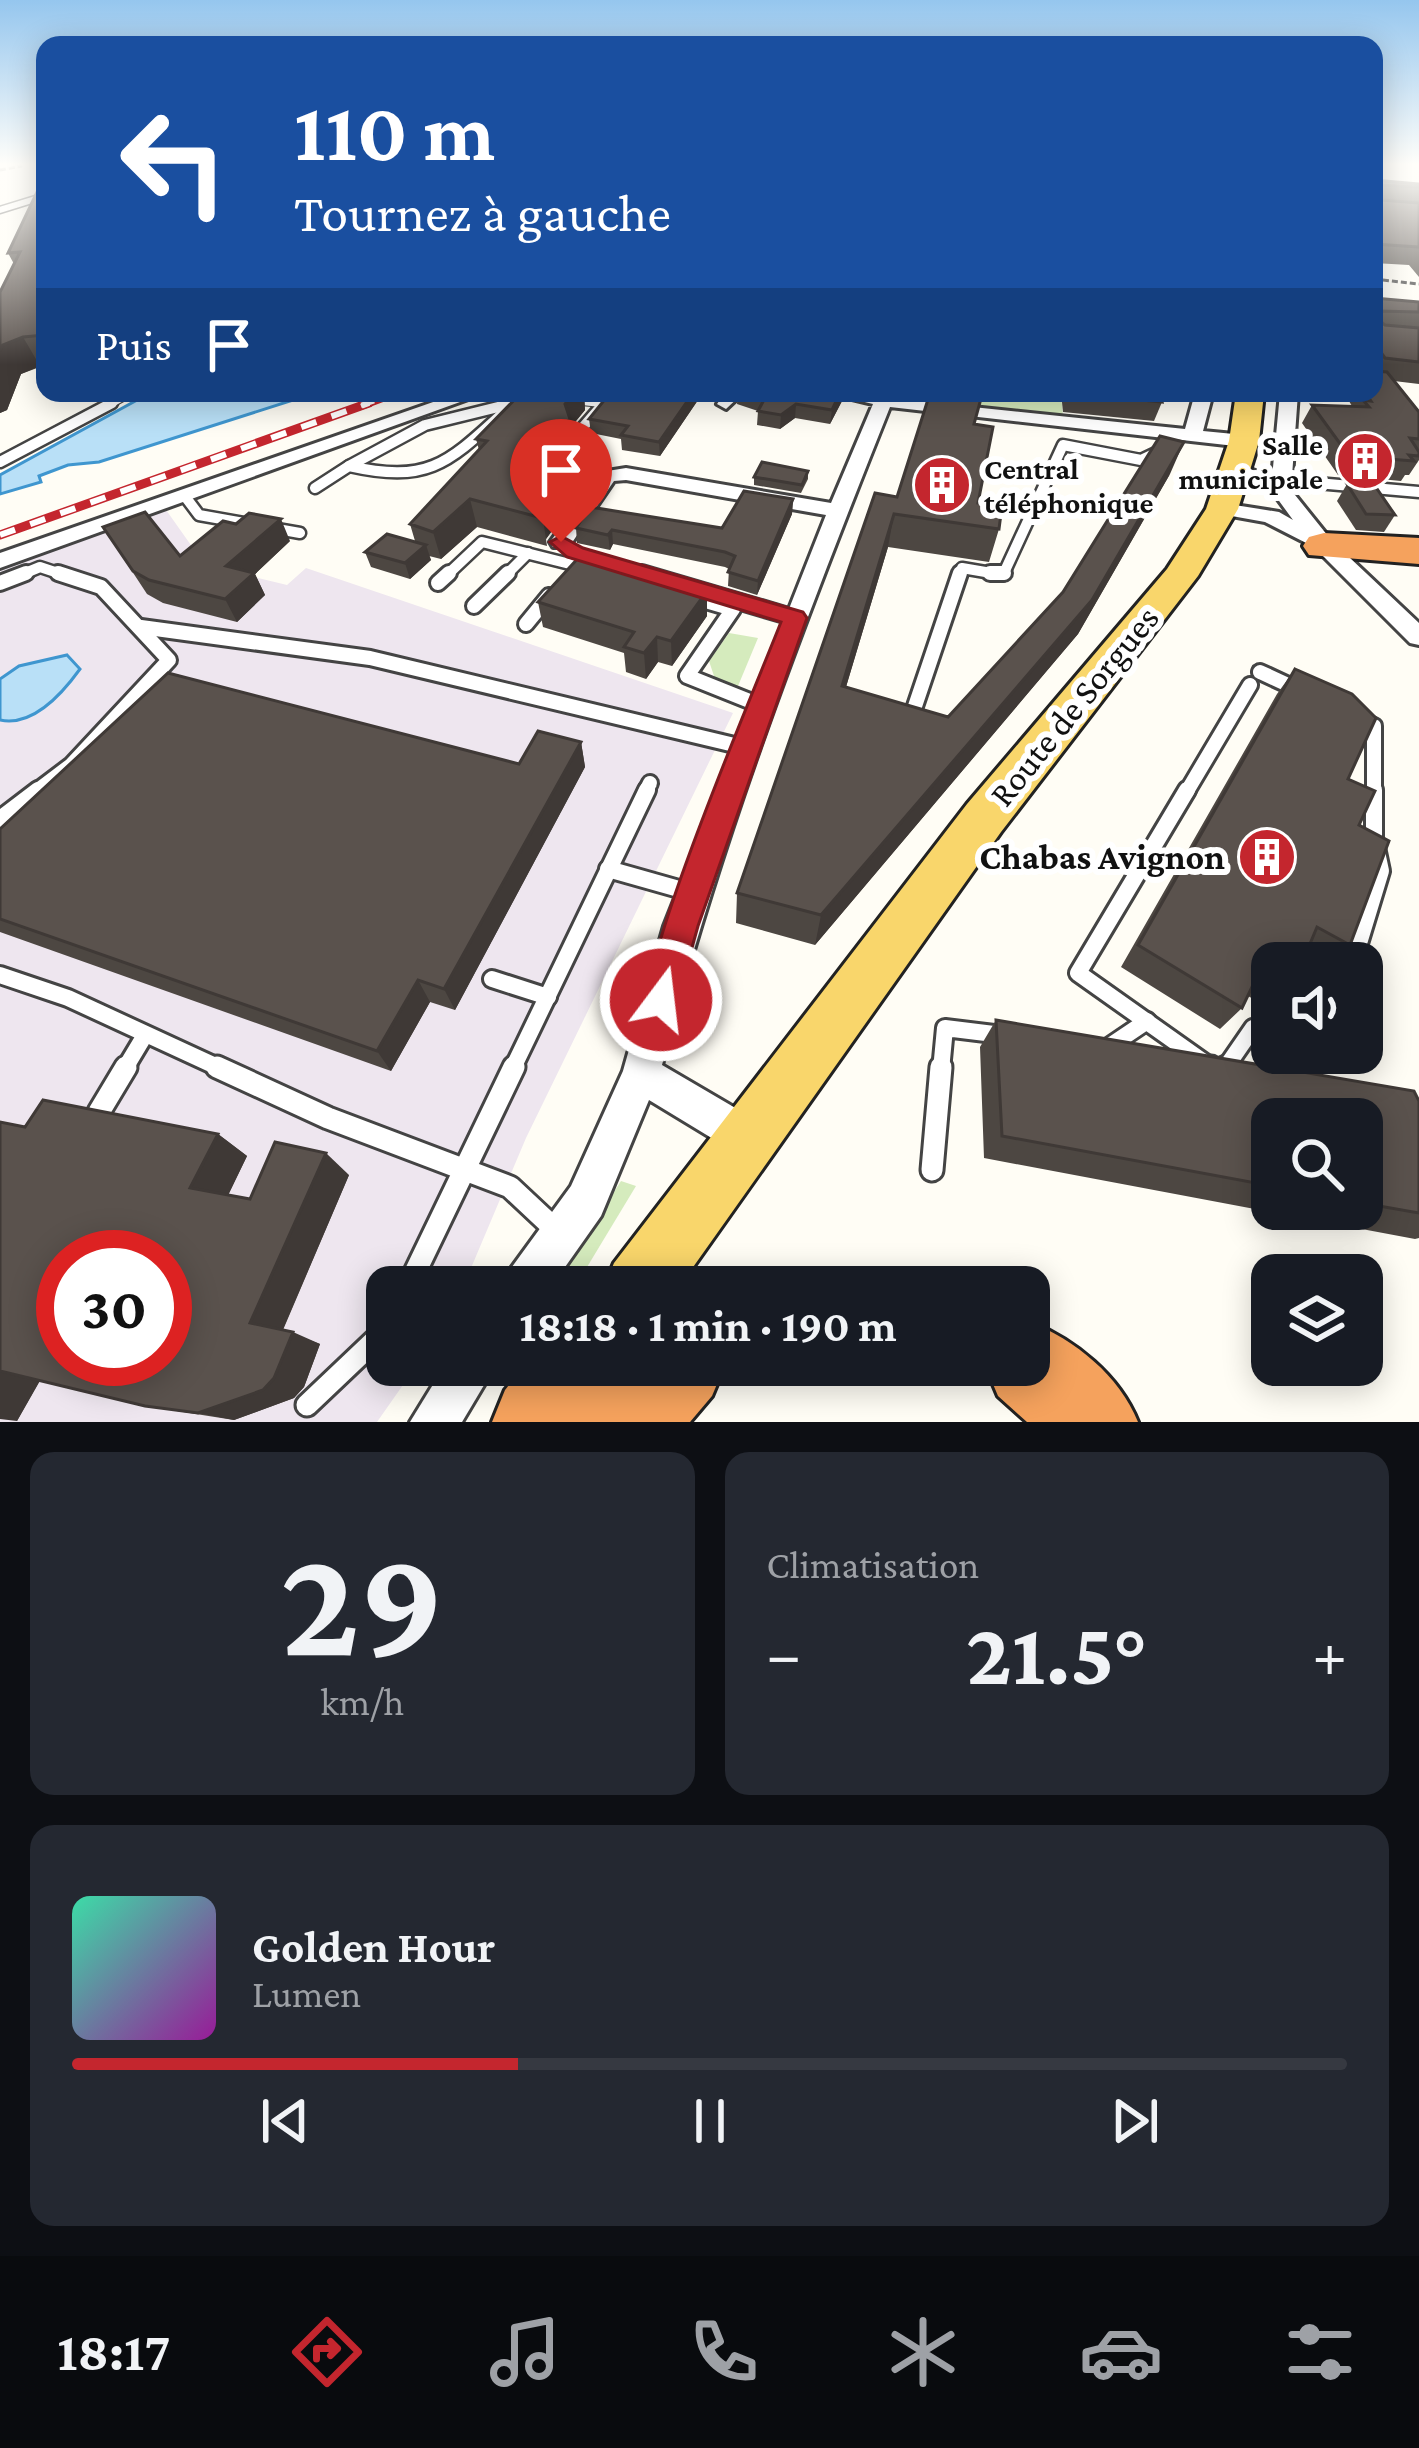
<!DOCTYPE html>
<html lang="fr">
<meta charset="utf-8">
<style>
body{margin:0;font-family:"Crimson Pro",serif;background:#242831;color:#f1f3f6;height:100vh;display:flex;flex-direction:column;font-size:45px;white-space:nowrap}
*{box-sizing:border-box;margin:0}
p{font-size:39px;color:#9ea1a6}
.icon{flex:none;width:66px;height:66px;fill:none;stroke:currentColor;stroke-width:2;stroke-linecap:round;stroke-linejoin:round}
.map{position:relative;height:1422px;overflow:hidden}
.panel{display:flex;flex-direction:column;gap:30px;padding:30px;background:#0d0f14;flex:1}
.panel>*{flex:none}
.hud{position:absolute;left:36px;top:36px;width:1347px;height:366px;border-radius:24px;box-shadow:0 6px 30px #0003;background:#1a4fa0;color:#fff;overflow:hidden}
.controls{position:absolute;left:1251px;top:942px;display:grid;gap:24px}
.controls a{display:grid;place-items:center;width:132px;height:132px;border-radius:24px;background:#171b24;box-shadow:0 6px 30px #0003;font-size:60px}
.speed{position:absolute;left:36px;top:1230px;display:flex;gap:24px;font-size:60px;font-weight:700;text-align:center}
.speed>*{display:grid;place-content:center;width:156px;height:156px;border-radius:50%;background:#171b24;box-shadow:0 6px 30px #0003;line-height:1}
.speed .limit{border:18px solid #d22;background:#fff;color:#111}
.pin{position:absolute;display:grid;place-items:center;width:102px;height:102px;color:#fff;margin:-123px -51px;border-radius:50% 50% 50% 0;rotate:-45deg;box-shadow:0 0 12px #0007}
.pin .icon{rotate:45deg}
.me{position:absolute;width:132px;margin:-66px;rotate:15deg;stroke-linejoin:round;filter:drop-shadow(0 0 9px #0008)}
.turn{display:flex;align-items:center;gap:42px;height:252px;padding:0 60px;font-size:54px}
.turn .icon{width:156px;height:156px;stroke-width:2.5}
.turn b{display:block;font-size:84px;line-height:102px}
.then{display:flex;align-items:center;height:114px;padding:0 60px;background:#0003;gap:24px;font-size:45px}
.big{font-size:90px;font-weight:700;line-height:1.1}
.panel .card{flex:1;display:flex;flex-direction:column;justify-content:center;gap:18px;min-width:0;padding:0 42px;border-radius:24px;background:#242831}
.panel .dial{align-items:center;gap:0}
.dial b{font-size:156px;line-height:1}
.song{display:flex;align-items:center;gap:36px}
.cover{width:144px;height:144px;border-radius:18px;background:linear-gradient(135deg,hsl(160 70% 55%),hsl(300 70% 35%))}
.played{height:12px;border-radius:6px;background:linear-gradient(90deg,#c4262e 35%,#363941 35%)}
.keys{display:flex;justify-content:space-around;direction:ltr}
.heat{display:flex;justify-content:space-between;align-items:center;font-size:66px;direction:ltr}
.panel .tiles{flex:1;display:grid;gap:30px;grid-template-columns:1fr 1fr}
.card:last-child{grid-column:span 2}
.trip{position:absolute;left:366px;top:1266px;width:684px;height:120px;border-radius:24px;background:#171b24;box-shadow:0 6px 30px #0003;font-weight:700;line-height:120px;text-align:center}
.tab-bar{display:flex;height:192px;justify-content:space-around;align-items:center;background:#090b0e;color:#9ea1a6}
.tab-bar .icon{width:84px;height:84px}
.tab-bar .current{color:#c4262e}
.tab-bar b{font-size:54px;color:#f1f3f6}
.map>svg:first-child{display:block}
</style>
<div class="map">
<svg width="1419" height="1422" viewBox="0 0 1419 1422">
<rect width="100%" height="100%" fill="#fffdf5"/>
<path fill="#eee6ef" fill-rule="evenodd" d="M164 507 205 565 287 585 306 568 733 713 526 1138 463 1287H387V1365H417L377 1422H0V569ZM63 1257H165V1359H63Z"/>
<g fill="#d5ebbd">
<polygon points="965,393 1061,393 1063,417 963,405"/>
<polygon points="729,633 758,638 738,686 715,679 709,661"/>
<polygon points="621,1181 636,1186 575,1287 553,1287"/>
</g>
<g fill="#b9e0f7" stroke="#3f96cf" stroke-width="3">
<polygon points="150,393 315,393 99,462 68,465 39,476 41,482 0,494 0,475"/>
<path d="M67 655 80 669C62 694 33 727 0 720V679L19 666Z"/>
</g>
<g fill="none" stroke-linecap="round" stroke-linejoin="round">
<g stroke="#444" stroke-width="9">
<polyline id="lane-far5" points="0,210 45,196"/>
</g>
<g stroke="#444" stroke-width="10">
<g id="lane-far4">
<polyline points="571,400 602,403"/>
<polyline points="106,406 130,393"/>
<polyline points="500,406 510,404"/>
<polyline points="601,406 612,393"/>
</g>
</g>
<g stroke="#444" stroke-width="15">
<g id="lane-far3">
<polyline points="0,462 112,403"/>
<polyline points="349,466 425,425 510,404"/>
<polyline points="1283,480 1419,492"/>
<path d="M315 488 349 466C429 484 448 463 505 411"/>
<polyline points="184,495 199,515 300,533"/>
<polyline points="545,501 587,448 577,434 604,403"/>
<polyline points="561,542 575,553 652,576"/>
<polyline points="18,576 40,567 67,576"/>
<polyline points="446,576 482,542 590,569"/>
<polyline points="505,576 528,553"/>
<polyline points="959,576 962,568 1003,575 1063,445 1141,460 1164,449"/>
</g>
</g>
<g stroke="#444" stroke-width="20">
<g id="lane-far2">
<polyline points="642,573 795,618"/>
<polyline points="990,573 1004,573"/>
<polyline points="0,583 26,573"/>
<polyline points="438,583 449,573"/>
<polyline points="692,597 733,609 687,676 762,706"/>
<polyline points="474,606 508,573"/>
<polyline points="526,624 549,596"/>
<polyline points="141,627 370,658 747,748"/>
<polyline points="1260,672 1301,691"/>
<polyline points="1359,719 1374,726 1374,793"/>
<polyline points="910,721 960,573"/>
<polyline points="34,793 71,765 169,660 101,587 58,573"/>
<polyline points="645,793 650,783"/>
<polyline points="1186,793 1250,685"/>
</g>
</g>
<g stroke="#444" stroke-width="22">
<g id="lane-far1">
<polyline points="1187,790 1078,973 1215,1070"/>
<polyline points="0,819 38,790"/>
<polyline points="608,869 693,893"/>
<polyline points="1353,963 1381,871 1374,838 1374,790"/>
<polyline points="0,975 68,998 224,1070"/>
<polyline points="492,979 548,997"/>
<polyline points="1107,1048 1147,1021"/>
<polyline points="124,1070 145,1035"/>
<polyline points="512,1070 647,790"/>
<polyline points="941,1070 945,1028 1002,1035"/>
<polyline points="1224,1070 1253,1028 1272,1032"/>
</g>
</g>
<g stroke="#444" stroke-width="27">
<g id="lane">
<polyline points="217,1067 328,1118 510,1187 557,1231"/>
<polyline points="1211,1067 1221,1074 1226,1067"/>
<polyline points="99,1112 126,1067"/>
<polyline points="932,1170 941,1067"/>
<polyline points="408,1287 514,1067"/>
<polyline points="307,1405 387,1329"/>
</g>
</g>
<g stroke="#444" stroke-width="6">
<g id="street">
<polygon points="459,393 485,393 0,568 0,553"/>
<polygon points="725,393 743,393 726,409 717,404"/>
<path d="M827 393H896L894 397 925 402 1185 429 1195 393H1213L1203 431 1244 435 1254 441 1244 447 890 407C804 622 720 840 662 1065L761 1123 767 1137 761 1151 747 1157 733 1151 649 1100 601 1216 551 1287H503L509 1271 571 1186 623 1071 664 926 826 515 626 480 614 481 569 547H553L550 542 601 472 626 468 831 503 873 404Z"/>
<polygon points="1280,393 1298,393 1291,490 1332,541 1419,623 1419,645 1410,643 1314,547 1265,522 1215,513 1211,509 1222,503 1279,512 1293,520 1274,494 1226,469 1236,463 1272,478"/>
<polygon points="445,1365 496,1365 462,1422 410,1422"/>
</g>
</g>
<g stroke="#222" stroke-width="6">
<polygon id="primary" points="1236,393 1264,393 1259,441 1238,509 1198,576 1001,832 679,1287 604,1287 614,1263 967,804 1167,569 1206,509 1229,441"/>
</g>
<g stroke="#222" stroke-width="6">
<g id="highway">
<polygon points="1324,533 1419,538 1419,564 1309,555 1303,546 1309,537"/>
<path d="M1029 1321C1076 1341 1119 1375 1138 1422H1027L998 1396 985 1365H1029Z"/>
<polygon points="525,1365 725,1365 712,1396 690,1422 492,1422 505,1390"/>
</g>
</g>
<g stroke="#333" stroke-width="3" stroke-dasharray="6 3" stroke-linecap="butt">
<polyline points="0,170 22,166"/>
<polyline points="1374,279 1419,284"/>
</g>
<use href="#lane-far5" stroke="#fff" stroke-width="6"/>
<use href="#lane-far4" stroke="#fff" stroke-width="8"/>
<use href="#lane-far3" stroke="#fff" stroke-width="10"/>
<use href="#lane-far2" stroke="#fff" stroke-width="14"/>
<use href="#lane-far1" stroke="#fff" stroke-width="16"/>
<use href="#lane" stroke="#fff" stroke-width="21"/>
<use href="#street" fill="#fff" fill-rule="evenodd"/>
<use href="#primary" fill="#f9d66b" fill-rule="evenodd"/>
<use href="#highway" fill="#f5a25d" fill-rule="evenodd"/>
<g stroke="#c4262e" stroke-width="8">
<polyline id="rail-far1" points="361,406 396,393"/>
</g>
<g stroke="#c4262e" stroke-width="9">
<polyline id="rail" points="0,535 369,403"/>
</g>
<use href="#rail-far1" stroke="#fff" stroke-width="4.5" stroke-dasharray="14" stroke-linecap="butt"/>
<use href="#rail" stroke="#fff" stroke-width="6" stroke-dasharray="16" stroke-linecap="butt"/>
</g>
<g fill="#4d4742" fill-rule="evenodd">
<polygon points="1374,180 1419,184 1419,277 1409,265 1374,263"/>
<polygon points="37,192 40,199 45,198 45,365 21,374 7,410 0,413 0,292 14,264 8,253"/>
<polygon points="1374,298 1419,302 1419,384 1394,381 1419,412 1419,460 1409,475 1405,475 1401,481 1338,475 1302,423 1312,405 1352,406 1344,393 1374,393"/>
<polygon points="521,393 584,393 585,410 571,427 573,445 541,485 564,514 546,539 547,546 477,527 441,559 429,556 431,560 410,579 371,567 365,552 415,541 410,524 479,450 476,439"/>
<polygon points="651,393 721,393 714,401 698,400 660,456 622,450 621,439 591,433 589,419 649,396"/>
<polygon points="738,393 843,393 842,401 830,424 795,418 780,429 757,425 758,411 737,404"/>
<polygon points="1061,393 1159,393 1162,402 1154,421 1063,412"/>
<polygon points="975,424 978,503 999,529 989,562 888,547 846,687 948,717 1170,474 1078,634 815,945 736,923 737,893 897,497"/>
<polygon points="808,471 808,479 801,493 754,485 754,477"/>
<polygon points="1347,484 1395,515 1384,532 1356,530 1337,501"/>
<polygon points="793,499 792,514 757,595 728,586 729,569 725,567 613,544 610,550 577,543 576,528 722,528"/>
<polygon points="103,527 180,556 290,541 255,574 265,595 237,622 163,603 147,594"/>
<polygon points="707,591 707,616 672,666 658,662 646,679 626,672 624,653 543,627 538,602"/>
<polygon points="1295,669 1348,779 1359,825 1350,945 1330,963 1318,963 1305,956 1272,963 1272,1005 1269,1008 1248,996 1242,1008 1220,1029 1121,967 1277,694"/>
<polygon points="581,742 585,767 455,1010 430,1002 391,1071 0,932 0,829 519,764"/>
<path d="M996 1020 1419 1101V1238L1415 1239 984 1158 980 1047ZM1272 1119H1362V1209H1272Z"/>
<polygon points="25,1127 218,1134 247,1156 228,1195 250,1199 349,1175 283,1330 320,1344 304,1387 294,1398 234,1420 145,1406 40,1380 17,1421"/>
</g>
<g fill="#3f3936">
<polygon points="23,337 40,366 21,374 7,410 0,413 0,351 3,345"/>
<polygon points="574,393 584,393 585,410 571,427 573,445 526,504 521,477 565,404"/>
<polygon points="693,393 698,393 698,400 660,456 659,442"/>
<polygon points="840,393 843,393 842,401 830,424 832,410"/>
<polygon points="796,404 795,418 780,429 781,415"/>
<polygon points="1184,442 1170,474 1078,634 815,945 821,915"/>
<polygon points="560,487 564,514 546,539 547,546 542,512"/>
<polygon points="470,499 477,527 441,559 433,532"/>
<polygon points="793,499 792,514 757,595 758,581"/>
<polygon points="894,514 888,547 836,720 842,686"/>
<polygon points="281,519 290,541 255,574 265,595 237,622 225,599 226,566"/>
<polygon points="612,530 613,544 610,550 608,535"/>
<polygon points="426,545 431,560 410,579 405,563"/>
<polygon points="707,591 707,616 672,666 671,641"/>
<polygon points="657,637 658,662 646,679 644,653"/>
<polygon points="581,742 585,767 455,1010 444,989"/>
<polygon points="418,980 430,1002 391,1071 377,1051"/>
<polygon points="218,1134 247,1156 222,1208 190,1188"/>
<polygon points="326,1153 349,1175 280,1336 250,1323"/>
<polygon points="293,1332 320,1344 304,1387 294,1398 234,1420 198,1413"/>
<polygon points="0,1370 41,1379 17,1421 0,1419"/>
</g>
<g fill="#5a524d" stroke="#3f3936" stroke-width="3" fill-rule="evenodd">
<polygon points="1374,180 1419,184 1419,187 1379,185 1382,200 1419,203 1419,247 1374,244"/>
<polygon points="37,192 39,199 45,198 45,335 23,337 3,345 0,351 0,292 20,252 8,253"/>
<polygon points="1374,298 1419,302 1419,312 1379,311 1377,319 1385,325 1419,328 1419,362 1385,358 1374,343"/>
<polygon points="1374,371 1387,372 1419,412 1419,439 1410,438 1419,452 1419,456 1409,455 1414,461 1349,456 1312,405 1369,407 1363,400 1371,401 1366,393 1374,393"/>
<polygon points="521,393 574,393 565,404 570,419 521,477 536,485 560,487 542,512 542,518 470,499 433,532 410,524 487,441 476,439"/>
<polygon points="610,393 629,393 649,396 651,393 693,393 659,442 621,435 628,426 589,419"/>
<polygon points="747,393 840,393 832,410 796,404 781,415 758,411 765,398"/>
<polygon points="930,393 982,395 974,424 993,427 978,503 1002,506 999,529 894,514 842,686 948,717 1063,592 1160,436 1184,442 1092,600 821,915 737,893 875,493 897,497"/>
<polygon points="1072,393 1159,393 1162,402"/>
<polygon points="762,462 808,471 802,485 754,477"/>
<polygon points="1347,484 1375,486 1395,515 1366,514"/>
<polygon points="744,491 793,499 758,581 728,572 735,556 725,552 612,530 608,535 576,528 590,507 722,528"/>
<polygon points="145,512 180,556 223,521 236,524 249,513 281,519 226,566 254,573 225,599 149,580 133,571 103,527"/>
<polygon points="387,534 426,545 405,563 365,552"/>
<polygon points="581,555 707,591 671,641 657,637 644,653 624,647 634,632 538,602"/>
<polygon points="1295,669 1352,694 1376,718 1348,779 1375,791 1359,825 1389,841 1350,945 1317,927 1302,963 1272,963 1272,975 1261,968 1242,1008 1138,945"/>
<polygon points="168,673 519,764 538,731 581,742 444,989 418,980 377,1051 0,919 0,829"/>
<polygon points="996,1020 1414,1091 1419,1101 1419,1213 1362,1203 1362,1119 1272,1119 1272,1186 1002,1136"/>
<path d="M43 1100 218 1134 190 1188 250 1199 275 1142 326 1153 250 1323 293 1332 274 1378 263 1390 198 1413 145 1406 0 1371V1122L25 1127ZM63 1257H165V1359H63Z"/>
</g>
<linearGradient id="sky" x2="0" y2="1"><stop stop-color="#95c6ee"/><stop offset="0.45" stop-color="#fffefa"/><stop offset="1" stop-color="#fffefa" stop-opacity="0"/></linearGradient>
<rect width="1419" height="365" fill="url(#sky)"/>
<path fill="#c4262e" stroke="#7f191e" stroke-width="3" d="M561 536 583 548 803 612 807 618 698 926 674 1012 661 1017 649 1012C632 975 759 679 781 622L567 557 550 542Z"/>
<defs>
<g id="building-disc" transform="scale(3)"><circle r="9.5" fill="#c4262e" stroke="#fff"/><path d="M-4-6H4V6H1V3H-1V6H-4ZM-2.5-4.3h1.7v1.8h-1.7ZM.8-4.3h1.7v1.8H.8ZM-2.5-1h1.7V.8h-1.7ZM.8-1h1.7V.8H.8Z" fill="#fff"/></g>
</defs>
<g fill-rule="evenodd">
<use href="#building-disc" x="1365" y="461"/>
<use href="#building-disc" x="942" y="485"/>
<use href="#building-disc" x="1267" y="857"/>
</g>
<g text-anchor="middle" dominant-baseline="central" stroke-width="12" stroke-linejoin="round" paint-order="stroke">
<g font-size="30" font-weight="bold" fill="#111" stroke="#fff" text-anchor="end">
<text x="1323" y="444">Salle<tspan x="1323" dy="34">municipale</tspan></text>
<text x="984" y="468" text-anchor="start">Central<tspan x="984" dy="34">téléphonique</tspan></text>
</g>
<g font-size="36" fill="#111" stroke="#fff">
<text transform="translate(1074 706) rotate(-51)">Route de Sorgues</text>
</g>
<g font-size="36" font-weight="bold" fill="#111" stroke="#fff" text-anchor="end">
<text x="1225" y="857">Chabas Avignon</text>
</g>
</g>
</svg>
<div class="controls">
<a><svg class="icon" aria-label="sound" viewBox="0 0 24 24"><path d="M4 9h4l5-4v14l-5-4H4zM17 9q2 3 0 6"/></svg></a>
<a><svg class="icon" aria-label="search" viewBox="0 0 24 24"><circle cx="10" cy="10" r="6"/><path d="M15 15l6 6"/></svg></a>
<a><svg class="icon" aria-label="layers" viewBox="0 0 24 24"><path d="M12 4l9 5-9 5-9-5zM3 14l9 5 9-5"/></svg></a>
</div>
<div class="speed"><div class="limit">30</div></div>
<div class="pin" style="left:561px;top:542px;background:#d93025"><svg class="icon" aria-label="arrive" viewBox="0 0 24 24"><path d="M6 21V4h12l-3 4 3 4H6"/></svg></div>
<svg class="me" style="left:661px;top:1000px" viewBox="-20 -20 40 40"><circle r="17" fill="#c4262e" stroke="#fff" stroke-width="3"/><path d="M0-11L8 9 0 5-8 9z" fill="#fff"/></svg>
<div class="trip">18:18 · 1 min · 190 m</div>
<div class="hud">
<div class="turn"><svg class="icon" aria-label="left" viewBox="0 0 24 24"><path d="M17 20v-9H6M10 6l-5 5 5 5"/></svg><div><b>110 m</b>Tournez à gauche</div></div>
<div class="then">Puis<svg class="icon" aria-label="arrive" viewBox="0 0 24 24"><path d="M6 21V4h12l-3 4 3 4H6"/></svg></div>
</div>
</div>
<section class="panel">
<div class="tiles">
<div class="card dial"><b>29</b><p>km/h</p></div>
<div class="card"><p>Climatisation</p>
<div class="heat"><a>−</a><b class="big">21.5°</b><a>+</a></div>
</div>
<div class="card">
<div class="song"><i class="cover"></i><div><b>Golden Hour</b><p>Lumen</p></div></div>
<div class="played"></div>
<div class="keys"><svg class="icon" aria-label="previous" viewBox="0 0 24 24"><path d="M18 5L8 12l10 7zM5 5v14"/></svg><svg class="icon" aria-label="pause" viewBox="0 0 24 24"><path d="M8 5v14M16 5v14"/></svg><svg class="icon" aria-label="next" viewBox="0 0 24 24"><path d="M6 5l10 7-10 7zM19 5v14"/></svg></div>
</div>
</div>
</section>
<nav class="tab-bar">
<b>18:17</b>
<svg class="icon current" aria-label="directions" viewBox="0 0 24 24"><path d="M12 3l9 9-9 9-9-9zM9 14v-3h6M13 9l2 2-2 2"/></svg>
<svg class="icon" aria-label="music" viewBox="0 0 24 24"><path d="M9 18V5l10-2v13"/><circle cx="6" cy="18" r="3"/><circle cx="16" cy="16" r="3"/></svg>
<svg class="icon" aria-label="phone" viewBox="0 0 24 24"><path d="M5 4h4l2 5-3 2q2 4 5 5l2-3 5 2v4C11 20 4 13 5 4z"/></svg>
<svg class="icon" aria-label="climate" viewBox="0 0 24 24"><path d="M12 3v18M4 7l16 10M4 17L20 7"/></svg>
<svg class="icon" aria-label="car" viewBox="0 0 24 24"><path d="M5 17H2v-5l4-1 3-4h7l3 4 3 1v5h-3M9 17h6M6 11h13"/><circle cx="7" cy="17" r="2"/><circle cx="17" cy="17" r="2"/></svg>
<svg class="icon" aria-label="filters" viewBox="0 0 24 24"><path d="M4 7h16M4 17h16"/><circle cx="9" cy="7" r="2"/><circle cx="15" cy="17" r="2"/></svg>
</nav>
